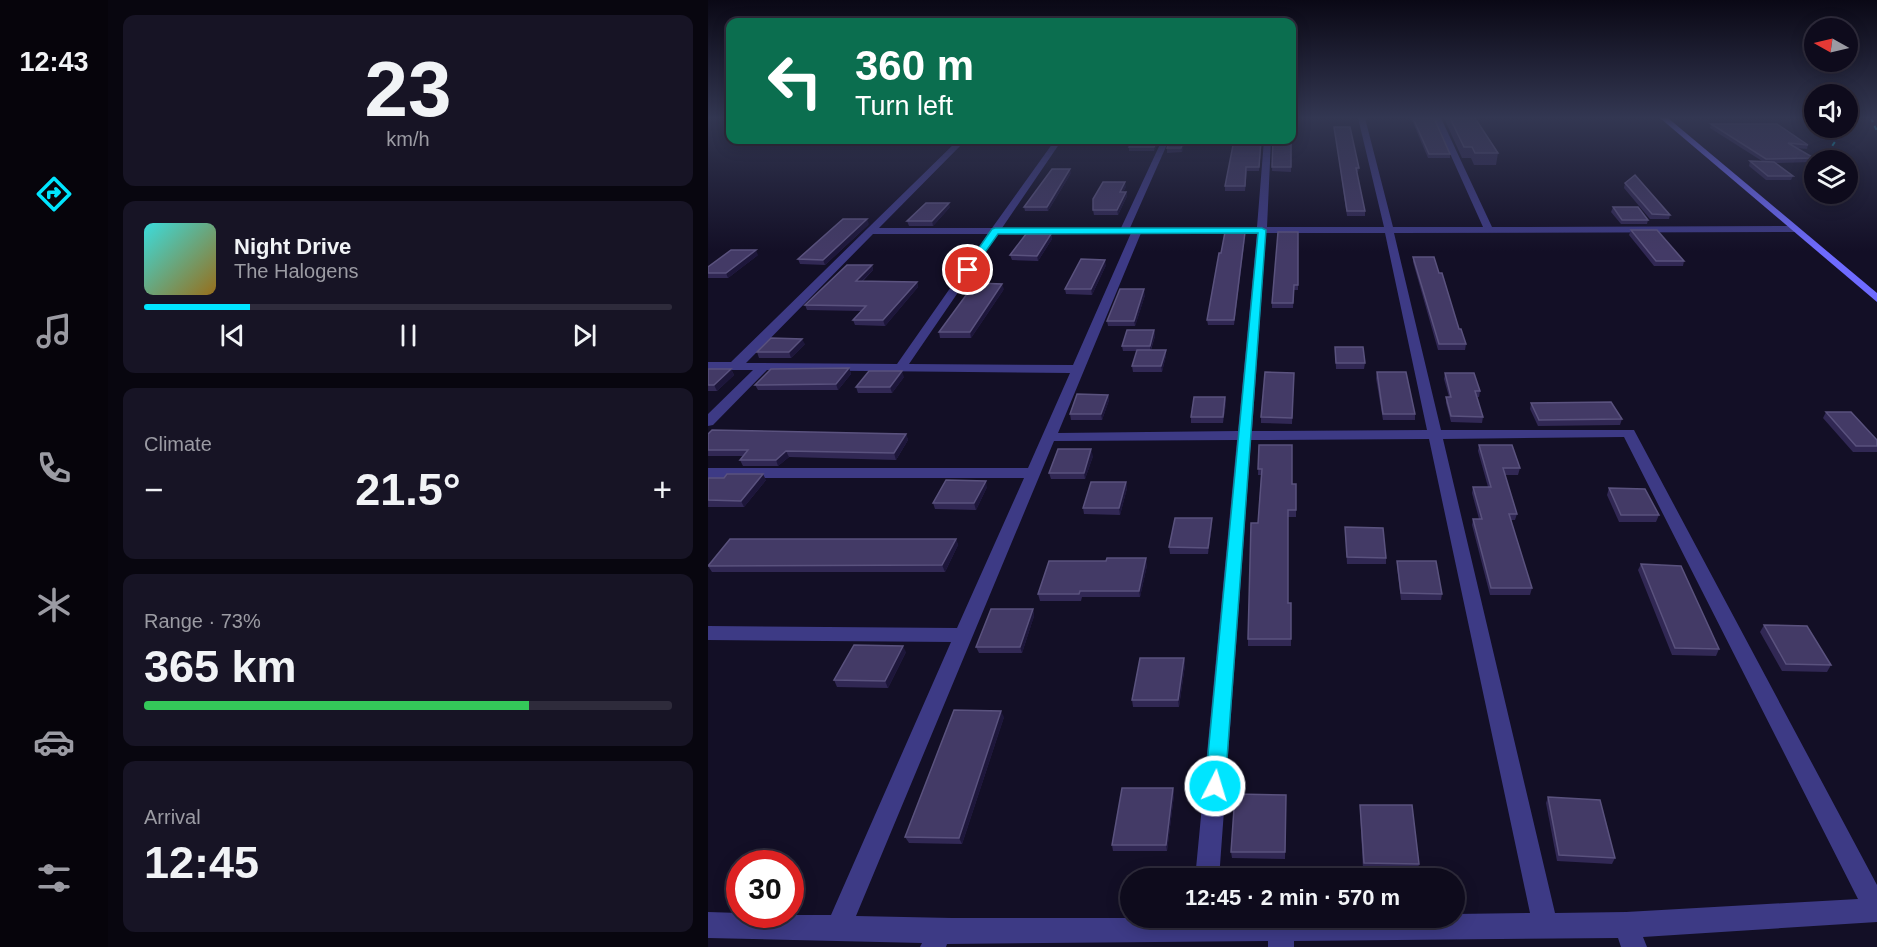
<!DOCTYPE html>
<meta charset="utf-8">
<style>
body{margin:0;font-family:Arial,sans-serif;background:#171425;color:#f1f3f6;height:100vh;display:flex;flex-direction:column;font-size:22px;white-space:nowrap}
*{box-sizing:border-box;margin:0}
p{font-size:20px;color:#9b9ba3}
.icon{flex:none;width:33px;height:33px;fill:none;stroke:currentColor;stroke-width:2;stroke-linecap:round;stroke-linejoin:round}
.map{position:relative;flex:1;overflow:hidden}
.sheet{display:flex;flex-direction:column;gap:15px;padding:15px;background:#08060f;width:600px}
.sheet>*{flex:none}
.hud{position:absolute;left:18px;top:18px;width:570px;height:126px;border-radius:12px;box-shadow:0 3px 15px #0003,0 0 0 2px #2e2b3b;background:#0b6e4f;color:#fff;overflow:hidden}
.needle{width:39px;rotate:278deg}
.buttons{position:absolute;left:1096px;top:18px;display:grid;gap:12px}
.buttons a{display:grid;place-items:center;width:54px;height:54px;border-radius:50%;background:#0e0b1c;box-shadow:0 3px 15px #0003,0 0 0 2px #2e2b3b;font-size:30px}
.speed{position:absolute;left:18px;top:850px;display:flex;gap:12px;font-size:30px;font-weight:700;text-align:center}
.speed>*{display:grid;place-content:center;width:78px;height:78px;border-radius:50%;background:#0e0b1c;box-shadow:0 3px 15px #0003,0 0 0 2px #2e2b3b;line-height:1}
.speed .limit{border:9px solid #d22;background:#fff;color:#111}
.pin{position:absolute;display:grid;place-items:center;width:51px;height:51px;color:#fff;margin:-26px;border:3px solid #fff;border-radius:50%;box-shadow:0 2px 6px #0007}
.me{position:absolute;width:66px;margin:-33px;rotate:5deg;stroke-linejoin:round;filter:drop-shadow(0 0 4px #0008)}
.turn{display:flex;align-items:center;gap:21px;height:126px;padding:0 30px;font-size:27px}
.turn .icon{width:78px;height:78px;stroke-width:2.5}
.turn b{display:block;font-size:42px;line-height:51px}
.big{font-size:45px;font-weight:700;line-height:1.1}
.sheet .card{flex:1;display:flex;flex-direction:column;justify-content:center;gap:9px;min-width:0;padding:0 21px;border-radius:12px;background:#171425}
.sheet .dial{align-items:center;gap:0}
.dial b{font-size:78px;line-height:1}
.song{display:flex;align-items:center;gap:18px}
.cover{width:72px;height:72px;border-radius:9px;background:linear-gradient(135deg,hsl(180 70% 55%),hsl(40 70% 35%))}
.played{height:6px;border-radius:3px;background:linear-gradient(90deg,#00e5ff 20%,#2e2b3b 20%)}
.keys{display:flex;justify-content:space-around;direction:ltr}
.heat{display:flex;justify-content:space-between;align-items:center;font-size:33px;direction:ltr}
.charge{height:9px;border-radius:4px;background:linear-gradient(90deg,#34c759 73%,#2e2b3b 0)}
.trip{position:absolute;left:412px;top:868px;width:345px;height:60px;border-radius:30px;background:#0e0b1c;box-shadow:0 3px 15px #0003,0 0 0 2px #2e2b3b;font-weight:700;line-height:60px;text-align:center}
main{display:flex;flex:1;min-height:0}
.tab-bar{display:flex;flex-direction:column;width:108px;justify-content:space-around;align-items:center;background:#06040b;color:#9b9ba3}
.tab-bar .icon{width:42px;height:42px}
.tab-bar .on{color:#00e5ff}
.tab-bar b{font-size:27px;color:#f1f3f6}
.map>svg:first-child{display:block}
</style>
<main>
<nav class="tab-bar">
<b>12:43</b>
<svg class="icon on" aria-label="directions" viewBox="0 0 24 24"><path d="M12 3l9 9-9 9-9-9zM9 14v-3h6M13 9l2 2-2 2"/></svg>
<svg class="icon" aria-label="music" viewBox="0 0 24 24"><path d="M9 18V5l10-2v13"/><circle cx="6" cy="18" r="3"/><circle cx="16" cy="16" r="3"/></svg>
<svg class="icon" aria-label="phone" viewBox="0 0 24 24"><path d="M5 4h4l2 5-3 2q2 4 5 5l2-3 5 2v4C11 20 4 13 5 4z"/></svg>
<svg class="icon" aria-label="climate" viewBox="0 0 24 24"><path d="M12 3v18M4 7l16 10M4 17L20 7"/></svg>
<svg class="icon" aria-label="car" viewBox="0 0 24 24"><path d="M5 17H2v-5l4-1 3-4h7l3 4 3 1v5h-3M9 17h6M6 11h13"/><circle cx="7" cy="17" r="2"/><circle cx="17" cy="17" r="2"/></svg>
<svg class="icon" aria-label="filters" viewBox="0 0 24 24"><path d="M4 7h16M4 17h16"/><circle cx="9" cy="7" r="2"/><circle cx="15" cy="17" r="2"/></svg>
</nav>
<section class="sheet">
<div class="card dial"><b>23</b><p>km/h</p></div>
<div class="card">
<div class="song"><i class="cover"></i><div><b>Night Drive</b><p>The Halogens</p></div></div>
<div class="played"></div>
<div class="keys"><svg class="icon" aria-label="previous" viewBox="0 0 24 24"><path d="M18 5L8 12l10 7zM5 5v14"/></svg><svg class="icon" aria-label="pause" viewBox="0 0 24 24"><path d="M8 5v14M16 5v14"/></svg><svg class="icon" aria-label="next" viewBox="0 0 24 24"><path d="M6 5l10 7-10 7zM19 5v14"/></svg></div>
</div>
<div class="card"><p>Climate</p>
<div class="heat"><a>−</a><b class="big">21.5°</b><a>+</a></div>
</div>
<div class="card"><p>Range · 73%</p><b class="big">365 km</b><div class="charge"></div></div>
<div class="card"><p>Arrival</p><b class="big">12:45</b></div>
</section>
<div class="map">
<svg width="1169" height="947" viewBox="0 0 1169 947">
<rect width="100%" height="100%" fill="#130f26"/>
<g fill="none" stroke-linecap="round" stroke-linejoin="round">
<path fill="#3d3a85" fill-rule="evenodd" d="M650 118H657L685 227H775L726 118H733L784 227 1086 226 1091 229 1086 232 686 233 733 430H926L1169 885V922L935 937 939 947H913L910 938 586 941V947H560V941L239 944 238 947H212L214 943 0 938V912L32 913V915H123L243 642 0 640V626L249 628 316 478H0V468H320L362 373 59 370 5 425 0 426V414L45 370H0V362H23L250 140H258L171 228H284L347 140H354L294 228H413L454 140H461L422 228 549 227 556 140H563L559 227H676ZM418 233H423L365 365 201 364 290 234ZM433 233H549L530 431 350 433ZM558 233H677L719 430 544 431ZM165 234H280L189 364 38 363ZM916 437 1150 899 918 912 847 913 735 439ZM721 439 822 913 747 914V918H244L148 916 346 441 529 440 487 879H511L543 440Z"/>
<polygon fill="#6f6bff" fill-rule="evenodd" points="952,118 960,118 1169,293 1169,302"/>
<g stroke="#00e5ff" stroke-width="2" stroke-dasharray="4.5 4" stroke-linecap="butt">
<polyline points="1163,118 1169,131"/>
<polyline points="1115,160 1136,128"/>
<polyline points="1102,183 1107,174"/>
</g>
</g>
<g fill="#312854">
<polygon points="584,118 583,172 564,171 565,140 563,140 584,140"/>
<polygon points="703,118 726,118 742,154 742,158 720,158"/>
<polygon points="736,118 767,118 790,153 788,165 766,165 763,158 754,158"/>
<polygon points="1003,124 1100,145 1099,149 1089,148 1106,158 1104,162 1068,163 1085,176 1083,180 1058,180 1041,166 1042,161 1054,161 1002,128"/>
<polygon points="626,127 651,168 650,172 649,172 657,211 657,216 639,216"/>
<polygon points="1132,128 1128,134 1111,134 1113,130"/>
<polygon points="452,140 446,151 421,151 421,147"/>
<polygon points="477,140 474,152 459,153 459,148"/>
<polygon points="526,140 554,140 551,171 539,171 537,191 517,191 517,186"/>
<polygon points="363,173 340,211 317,211 316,207"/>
<polygon points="917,183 962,215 961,219 942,219 916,188"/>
<polygon points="418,187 415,192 418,192 419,196 410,215 386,215 385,210"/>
<polygon points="242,207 225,226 201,226 199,221"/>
<polygon points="905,207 940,220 939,224 913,224 903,212"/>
<polygon points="161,224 117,265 92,264 90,259"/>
<polygon points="923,230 976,261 975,266 946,266 921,235"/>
<polygon points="590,232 590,290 586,290 585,308 564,308 564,303"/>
<polygon points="343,234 344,239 330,261 304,260 302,255"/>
<polygon points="537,237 526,325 500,325 499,320 513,253"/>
<polygon points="50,255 20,278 0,278 0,267"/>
<polygon points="705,257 731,273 751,329 758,344 757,350 730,350 705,262"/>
<polygon points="164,265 165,270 155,281 209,282 210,287 177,326 147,325 145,320 153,311 99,310 97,305"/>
<polygon points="398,265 384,295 358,294 357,289"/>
<polygon points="296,289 263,338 232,338 231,332"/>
<polygon points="437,295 427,326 400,326 399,321"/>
<polygon points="446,330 447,336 443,350 458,355 454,372 425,372 424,366 429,351 415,351 414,346"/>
<polygon points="97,344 83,358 51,358 49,352"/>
<polygon points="627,347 657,363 656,369 628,369"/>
<polygon points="141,368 143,374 130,390 50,390 47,385"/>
<polygon points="0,369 23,369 26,375 9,391 0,391"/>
<polygon points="669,372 707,414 707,420 675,420 668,378"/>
<polygon points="586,373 584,424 553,423 553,417"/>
<polygon points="737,373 772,391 771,397 769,397 775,417 774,423 743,422 738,403 738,397 741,397 736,379"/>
<polygon points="196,377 184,393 150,393 148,387"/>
<polygon points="400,395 401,400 394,420 363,420 362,414"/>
<polygon points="517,397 518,403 515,423 483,423 483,417"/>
<polygon points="823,403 914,419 912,425 830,426 822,409"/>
<polygon points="1118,412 1169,440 1169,452 1145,452 1115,418"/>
<polygon points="0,434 198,434 200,440 188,460 81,457 70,466 35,466 32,460 35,456 0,456"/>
<polygon points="551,445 588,490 588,517 580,517 580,603 583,603 583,646 540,646 540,639 550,523 553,475 550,475"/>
<polygon points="771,445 812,468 810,475 797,475 809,514 807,520 803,520 824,588 822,595 782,595 764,525 765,519 771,519 764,493 765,487 780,487 770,451"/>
<polygon points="385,456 377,479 343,479 341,473"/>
<polygon points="0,478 58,480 36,507 0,507"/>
<polygon points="418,482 419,488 412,515 376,514 375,508"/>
<polygon points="279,487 268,510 227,509 225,503"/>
<polygon points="901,488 951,515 948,522 911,522 899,495"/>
<polygon points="504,525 500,554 462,554 461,547"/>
<polygon points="637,527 678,558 678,564 639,564"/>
<polygon points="248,539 250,545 237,572 4,572 0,566"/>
<polygon points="398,561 439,565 432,597 374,597 373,601 332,601 330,594"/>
<polygon points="689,561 734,594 733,600 693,600 689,567"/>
<polygon points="933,564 1011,649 1008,656 964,655 930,570"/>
<polygon points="325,609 326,616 314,653 271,653 268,647"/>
<polygon points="1056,625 1123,665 1119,672 1074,671 1052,632"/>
<polygon points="198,652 180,688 129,687 126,680"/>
<polygon points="476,658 477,665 471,707 425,707 424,700"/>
<polygon points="296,717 254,844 201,843 197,837"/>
<polygon points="465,788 466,795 459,851 405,851 404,845"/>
<polygon points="578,795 577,859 524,858 523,852"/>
<polygon points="840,797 907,858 904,864 849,861 838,803"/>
<polygon points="652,805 711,864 710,870 655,870 652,811"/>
</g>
<g fill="#1d163a">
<polygon points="450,140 452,140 446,151 446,147"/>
<polygon points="476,140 477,140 474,152 473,148"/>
<polygon points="362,169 363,173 340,211 339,207"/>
<polygon points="417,182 418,187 413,196 412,192"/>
<polygon points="418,192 419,196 410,215 409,210"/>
<polygon points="241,203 242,207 225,226 224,221"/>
<polygon points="159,219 161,224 117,265 115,260"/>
<polygon points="537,232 537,237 526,325 526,320"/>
<polygon points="343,234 344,239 330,261 329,256"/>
<polygon points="48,250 50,255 20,278 18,273"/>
<polygon points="397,260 398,265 384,295 383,289"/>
<polygon points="164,265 165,270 149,286 148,281"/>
<polygon points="209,282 210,287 177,326 175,320"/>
<polygon points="294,284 296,289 263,338 262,332"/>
<polygon points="436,289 437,295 427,326 426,321"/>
<polygon points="446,330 447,336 442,351 442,346"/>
<polygon points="94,339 97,344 83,358 81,352"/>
<polygon points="458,350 458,355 454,372 453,366"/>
<polygon points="141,368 143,374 130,390 128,384"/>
<polygon points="23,369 26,375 9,391 6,385"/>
<polygon points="194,371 196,377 184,393 182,387"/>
<polygon points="400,395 401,400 394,420 393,414"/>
<polygon points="517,397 518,403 515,423 515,417"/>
<polygon points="198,434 200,440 188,460 186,453"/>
<polygon points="383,449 385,456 377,479 376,473"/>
<polygon points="78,451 81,457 70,466 68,460"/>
<polygon points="55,474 58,480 36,507 33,501"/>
<polygon points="278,481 279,487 268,510 266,503"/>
<polygon points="418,482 419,488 412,515 411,508"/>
<polygon points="504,518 504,525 500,554 500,548"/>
<polygon points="248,539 250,545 237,572 234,565"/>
<polygon points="438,558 439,565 432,597 431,591"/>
<polygon points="325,609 326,616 314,653 312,647"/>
<polygon points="195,646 198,652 180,688 177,681"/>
<polygon points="476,658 477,665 471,707 470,700"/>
<polygon points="293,711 296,717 254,844 251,838"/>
<polygon points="465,788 466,795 459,851 458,845"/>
</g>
<g fill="#433a66" stroke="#5a527e" stroke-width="1.5">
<polygon points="705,118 726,118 742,154 721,154"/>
<polygon points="742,118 767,118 790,153 767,153 764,147 756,147"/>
<polygon points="1003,124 1069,124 1100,145 1080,143 1106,158 1058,159"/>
<polygon points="626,127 642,127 651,168 648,168 657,211 639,211"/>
<polygon points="1114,128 1131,128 1129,130 1113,130"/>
<polygon points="425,140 450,140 446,147 421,147"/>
<polygon points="462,140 476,140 473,148 459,148"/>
<polygon points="526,140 553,140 551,167 538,167 537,186 517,186"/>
<polygon points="565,140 583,140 583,167 564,167"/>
<polygon points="1042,161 1066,162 1085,176 1060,176"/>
<polygon points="344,169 362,169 339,207 316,207"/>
<polygon points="927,175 962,215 944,214 917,183"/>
<polygon points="395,182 417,182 412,192 418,192 409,210 385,210 385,199"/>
<polygon points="218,203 241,203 224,221 199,221"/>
<polygon points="905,207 930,207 940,220 914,220"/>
<polygon points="135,219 159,219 115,260 90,259"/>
<polygon points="923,230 949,230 976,261 948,261"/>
<polygon points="517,232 537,232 526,320 499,320 511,253 513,253"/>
<polygon points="570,232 590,232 590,285 586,285 585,303 564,303"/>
<polygon points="318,234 343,234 329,256 302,255"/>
<polygon points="23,250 48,250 18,273 0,273 0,267"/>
<polygon points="705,257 726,257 731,273 734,273 751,329 753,329 758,344 731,344"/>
<polygon points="373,259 397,260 383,289 357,289"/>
<polygon points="139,265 164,265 148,281 209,282 175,320 145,320 158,306 97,305"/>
<polygon points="267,283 294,284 262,332 231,332"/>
<polygon points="412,289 436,289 426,321 399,321"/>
<polygon points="419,330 446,330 442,346 414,346"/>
<polygon points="63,338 94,339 81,352 49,352"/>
<polygon points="627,347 655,347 657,363 628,363"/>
<polygon points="429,350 458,350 453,366 424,366"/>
<polygon points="141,368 128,384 47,385 63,369"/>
<polygon points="0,369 23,369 6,385 0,385"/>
<polygon points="161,371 194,371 182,387 148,387"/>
<polygon points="557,372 586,373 584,418 553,417"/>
<polygon points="669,372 698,372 707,414 675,414"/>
<polygon points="737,373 766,373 772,391 767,391 775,417 743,416 738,397 743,397"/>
<polygon points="369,394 400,395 393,414 362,414"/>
<polygon points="486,397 517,397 515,417 483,417"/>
<polygon points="903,402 914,419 831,420 823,403"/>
<polygon points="1118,412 1143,412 1169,440 1169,446 1148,446"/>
<polygon points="4,430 198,434 186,453 78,451 68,460 32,460 40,450 0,450 0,434"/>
<polygon points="551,445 584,445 584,484 588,484 588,510 580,510 580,603 583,603 583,639 540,639 543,523 550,523 554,469 550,469"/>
<polygon points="771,445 804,445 812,468 795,468 809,514 801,514 824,588 783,588 765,519 774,519 765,487 783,487"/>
<polygon points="350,449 383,449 376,473 341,473"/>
<polygon points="19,474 55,474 33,501 0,500 0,478 16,478"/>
<polygon points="238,480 278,481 266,503 225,503"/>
<polygon points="383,482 418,482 411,508 375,508"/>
<polygon points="901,488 937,489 951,515 913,515"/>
<polygon points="467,518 504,518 500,548 461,547"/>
<polygon points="637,527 675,528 678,558 639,557"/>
<polygon points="22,539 248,539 234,565 0,566"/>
<polygon points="399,558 438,558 431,591 372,591 371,594 330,594 341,561 398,561"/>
<polygon points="689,561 728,561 734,594 693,593"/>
<polygon points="933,564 973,566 1011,649 967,648"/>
<polygon points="283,609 325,609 312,647 268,647"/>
<polygon points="1056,625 1099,626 1123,665 1078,664"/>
<polygon points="146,645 195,646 177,681 126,680"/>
<polygon points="432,658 476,658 470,700 424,700"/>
<polygon points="246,710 293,711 251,838 197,837"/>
<polygon points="414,788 465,788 458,845 404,845"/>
<polygon points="527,794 578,795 577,852 523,852"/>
<polygon points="840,797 892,800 907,858 851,855"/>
<polygon points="652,805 704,805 711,864 656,863"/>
</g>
<linearGradient id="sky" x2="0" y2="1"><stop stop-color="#0a0815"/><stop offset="0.47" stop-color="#333752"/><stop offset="1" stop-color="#333752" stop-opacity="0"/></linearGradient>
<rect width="1169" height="251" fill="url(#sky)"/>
<polygon fill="#00e5ff" stroke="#0095a6" stroke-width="1.5" points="287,228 554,228 558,230 517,786 514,792 507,795 500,792 497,786 550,233 290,234 263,272 257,272 257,268 284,229"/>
</svg>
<div class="buttons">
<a><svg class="needle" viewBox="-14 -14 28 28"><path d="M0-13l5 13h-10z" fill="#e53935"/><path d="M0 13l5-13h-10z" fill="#9b9ba3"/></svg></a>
<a><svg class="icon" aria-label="sound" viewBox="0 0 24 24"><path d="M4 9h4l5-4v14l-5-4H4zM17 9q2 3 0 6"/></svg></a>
<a><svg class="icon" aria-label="layers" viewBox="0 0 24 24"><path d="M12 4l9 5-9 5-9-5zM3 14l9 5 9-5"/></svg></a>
</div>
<div class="speed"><div class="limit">30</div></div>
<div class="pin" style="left:260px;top:270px;background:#d93025"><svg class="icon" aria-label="arrive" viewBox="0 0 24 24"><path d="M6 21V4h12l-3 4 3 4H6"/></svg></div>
<svg class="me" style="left:507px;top:786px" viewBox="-20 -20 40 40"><circle r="17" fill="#00e5ff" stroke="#fff" stroke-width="3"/><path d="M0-11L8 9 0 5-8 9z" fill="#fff"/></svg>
<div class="trip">12:45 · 2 min · 570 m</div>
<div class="hud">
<div class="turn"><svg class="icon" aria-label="left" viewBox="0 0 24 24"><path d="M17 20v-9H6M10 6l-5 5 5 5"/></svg><div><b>360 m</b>Turn left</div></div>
</div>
</div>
</main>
